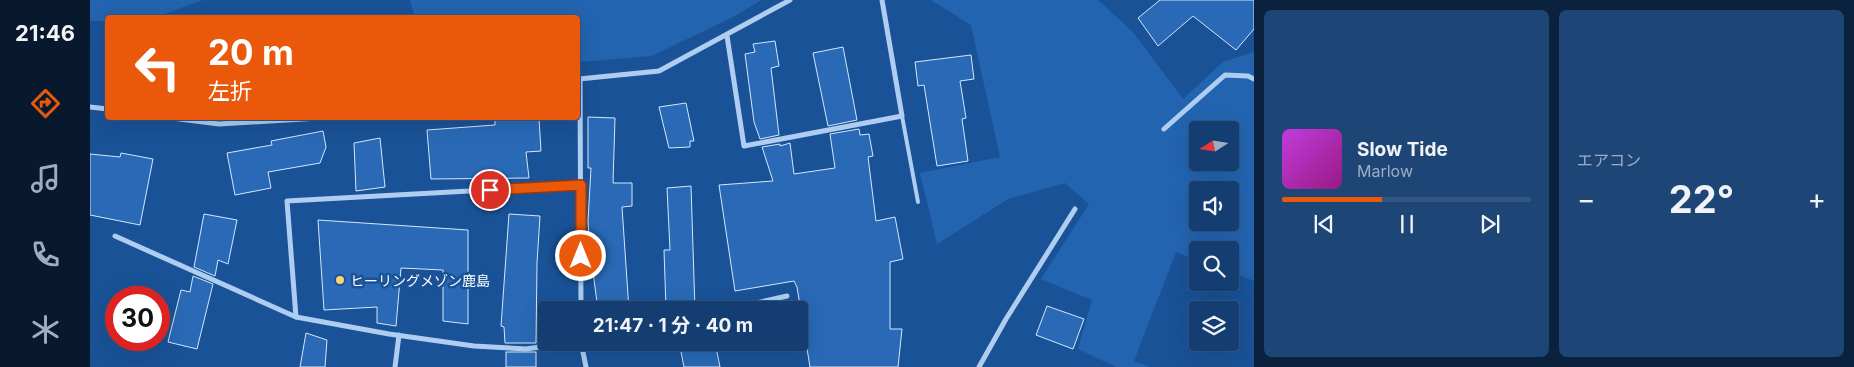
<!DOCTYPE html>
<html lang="ja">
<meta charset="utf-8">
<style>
body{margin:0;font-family:Inter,"Noto Sans JP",sans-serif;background:#1d4576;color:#f1f3f6;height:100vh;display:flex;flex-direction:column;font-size:19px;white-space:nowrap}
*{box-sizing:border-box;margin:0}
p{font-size:16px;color:#9daec3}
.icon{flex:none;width:28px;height:28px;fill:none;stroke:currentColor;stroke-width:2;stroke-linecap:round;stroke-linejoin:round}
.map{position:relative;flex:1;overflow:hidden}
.sheet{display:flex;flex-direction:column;gap:10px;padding:10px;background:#0b223e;width:600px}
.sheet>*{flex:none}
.banner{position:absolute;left:15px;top:15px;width:475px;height:105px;border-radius:5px;box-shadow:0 5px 20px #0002,0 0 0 1px #335784;background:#ea580c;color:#fff;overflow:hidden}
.needle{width:32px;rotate:258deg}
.controls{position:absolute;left:1099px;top:121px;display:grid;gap:10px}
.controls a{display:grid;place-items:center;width:50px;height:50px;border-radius:5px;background:#143e71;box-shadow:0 5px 20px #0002,0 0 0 1px #335784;font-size:25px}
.speed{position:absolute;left:15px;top:286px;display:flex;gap:10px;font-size:25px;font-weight:700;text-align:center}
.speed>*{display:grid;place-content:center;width:65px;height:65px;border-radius:50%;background:#143e71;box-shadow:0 5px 20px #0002,0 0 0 1px #335784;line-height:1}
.speed .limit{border:8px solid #d22;background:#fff;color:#111}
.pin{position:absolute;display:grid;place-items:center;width:42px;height:42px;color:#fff;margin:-21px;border:2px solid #fff;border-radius:50%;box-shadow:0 1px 5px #0007}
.me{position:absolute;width:55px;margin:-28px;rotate:0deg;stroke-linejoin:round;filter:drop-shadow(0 0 4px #0008)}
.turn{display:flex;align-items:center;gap:18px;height:105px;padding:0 20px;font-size:22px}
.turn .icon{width:65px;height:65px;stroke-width:2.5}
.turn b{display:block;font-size:35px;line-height:42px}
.big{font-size:38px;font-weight:700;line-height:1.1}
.sheet .widget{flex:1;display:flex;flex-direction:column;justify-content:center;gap:8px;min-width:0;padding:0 18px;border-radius:8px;background:#1d4576}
.song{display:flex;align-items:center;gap:15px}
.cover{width:60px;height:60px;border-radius:8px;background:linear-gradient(135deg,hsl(290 70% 55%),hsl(310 70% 35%))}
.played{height:5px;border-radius:2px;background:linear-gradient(90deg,#ea580c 40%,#335784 40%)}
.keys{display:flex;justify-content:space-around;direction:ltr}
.heat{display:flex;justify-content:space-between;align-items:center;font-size:28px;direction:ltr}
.sheet .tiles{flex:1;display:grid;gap:10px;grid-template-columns:repeat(2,1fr)}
.trip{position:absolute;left:448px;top:301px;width:270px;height:50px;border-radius:5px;background:#143e71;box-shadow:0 5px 20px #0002,0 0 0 1px #335784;font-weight:700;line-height:50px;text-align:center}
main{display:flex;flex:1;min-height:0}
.dock{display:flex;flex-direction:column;width:90px;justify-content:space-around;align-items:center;background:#08192d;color:#9daec3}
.dock .icon{width:35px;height:35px}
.dock .selected{color:#ea580c}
.dock b{font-size:22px;color:#f1f3f6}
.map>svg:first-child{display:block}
</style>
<main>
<nav class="dock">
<b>21:46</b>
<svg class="icon selected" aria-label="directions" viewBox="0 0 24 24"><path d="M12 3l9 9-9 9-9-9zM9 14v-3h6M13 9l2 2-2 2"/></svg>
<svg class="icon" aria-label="music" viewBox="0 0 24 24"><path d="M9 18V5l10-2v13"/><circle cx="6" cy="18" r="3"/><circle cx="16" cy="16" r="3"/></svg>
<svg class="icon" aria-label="phone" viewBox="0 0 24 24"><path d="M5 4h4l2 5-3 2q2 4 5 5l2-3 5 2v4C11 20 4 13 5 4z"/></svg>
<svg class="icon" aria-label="climate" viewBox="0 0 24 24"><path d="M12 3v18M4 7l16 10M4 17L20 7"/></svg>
</nav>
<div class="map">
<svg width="1164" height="367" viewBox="0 0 1164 367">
<rect width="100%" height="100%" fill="#1a5297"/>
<g fill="#2364b0" fill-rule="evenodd">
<polygon points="0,0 113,0 66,17 18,18 17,21 0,21"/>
<polygon points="320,0 672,0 643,17 562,56 488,62 488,18 325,17"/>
<path d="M841 0H1008L1043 32 1093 99 1133 62 1164 52V281L1140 272V250H1108L1107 260 1086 252 1044 361 1060 367H1026L988 349 1002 300 951 279 999 204 975 183 918 199 847 244 830 173 910 157 881 25ZM1108 130H1140V162H1108ZM1108 190H1140V222H1108Z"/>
</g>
<g fill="#2969b5" stroke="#d5e7fb">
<polygon points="1070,0 1164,0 1164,29 1146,50 1103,16 1068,46 1048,18"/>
<polygon points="685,41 689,66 681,68 689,135 670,139 664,122 655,54 665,52 663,44"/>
<polygon points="753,47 767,120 738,126 723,53"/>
<polygon points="881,55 884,79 870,81 876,118 872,119 878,161 847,166 834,85 828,86 825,62"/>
<polygon points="596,103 604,141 600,141 600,147 579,148 569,107"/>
<polygon points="498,117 525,118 523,183 542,183 542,206 532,207 539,310 508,310 503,272 501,272 498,221 501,168 498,168"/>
<polygon points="405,118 449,118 451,151 436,152 439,178 341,179 337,130 405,125"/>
<polygon points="769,129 770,135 779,134 783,156 778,157 786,221 805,217 813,259 800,262 800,329 812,329 808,367 720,367 707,287 704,281 645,291 629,185 683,181 672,147 690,144 690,146 700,143 704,174 745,168 740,134"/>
<polygon points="233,131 236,147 230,163 178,172 181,188 145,195 137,153 182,145 181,141"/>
<polygon points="290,138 295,187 266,191 264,143"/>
<polygon points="31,153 63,159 50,225 0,215 0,154 30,157"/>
<polygon points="601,186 605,310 582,310 582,307 576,308 574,250 580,250 577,188"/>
<polygon points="114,214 147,220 138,264 128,260 125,276 104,267"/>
<polygon points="419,214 450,216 447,263 446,343 415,343 414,327 411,326"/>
<polygon points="228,220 378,230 378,324 353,321 353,270 311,268 306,326 287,323 287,307 234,310"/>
<polygon points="103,276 123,284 107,349 78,342 91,290 100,292"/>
<polygon points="957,306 994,319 983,349 946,335"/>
<polygon points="216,333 237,340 235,367 210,367"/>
<polygon points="589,342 625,342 630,367 594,367"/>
<rect x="416" y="352" width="30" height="15"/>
</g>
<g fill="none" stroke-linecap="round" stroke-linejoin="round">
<polyline stroke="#aecdf0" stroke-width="4" points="812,116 828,202"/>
<g stroke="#aecdf0" stroke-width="5">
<polyline points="637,36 654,146 812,116 792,0"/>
<polyline points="489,79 569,71 700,0"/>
<polyline points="490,79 491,310"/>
<polyline points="0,107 18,109"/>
<polyline points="82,118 129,124 230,118"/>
<polyline points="1074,129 1135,75 1158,76 1164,79"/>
<polyline points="25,236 206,317"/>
<polyline points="635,310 697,296"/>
<polyline points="484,342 436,349 384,346 299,334 206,317 197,201 491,185"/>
<polyline points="491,342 496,367"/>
<polyline points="305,367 309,335"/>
<polyline points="889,367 916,319 985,209"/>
</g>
</g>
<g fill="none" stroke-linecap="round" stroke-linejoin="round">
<g stroke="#983908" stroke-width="12">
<polyline id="route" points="400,190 491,185 491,256"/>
</g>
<use href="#route" stroke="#ea580c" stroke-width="9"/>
</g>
<circle fill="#ffd46d" stroke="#1a5297" stroke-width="2" cx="250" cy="280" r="5"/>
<g text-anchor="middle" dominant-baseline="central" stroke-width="5" stroke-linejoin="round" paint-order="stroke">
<g font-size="14" fill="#fff" stroke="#1a5297" text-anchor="start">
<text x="260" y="280">ヒーリングメゾン鹿島</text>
</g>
</g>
</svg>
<div class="controls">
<a><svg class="needle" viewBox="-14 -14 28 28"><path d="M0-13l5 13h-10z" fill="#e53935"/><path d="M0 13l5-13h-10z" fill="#9daec3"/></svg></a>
<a><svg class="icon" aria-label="sound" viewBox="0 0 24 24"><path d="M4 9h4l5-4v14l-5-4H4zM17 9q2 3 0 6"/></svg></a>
<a><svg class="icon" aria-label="search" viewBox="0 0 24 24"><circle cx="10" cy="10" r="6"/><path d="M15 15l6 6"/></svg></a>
<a><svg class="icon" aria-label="layers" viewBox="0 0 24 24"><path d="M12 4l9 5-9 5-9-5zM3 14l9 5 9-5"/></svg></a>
</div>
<div class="speed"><div class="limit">30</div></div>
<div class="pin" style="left:400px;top:190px;background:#d93025"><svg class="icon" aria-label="arrive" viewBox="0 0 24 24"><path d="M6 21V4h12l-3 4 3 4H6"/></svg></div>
<svg class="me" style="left:491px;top:256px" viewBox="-20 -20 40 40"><circle r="17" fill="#ea580c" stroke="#fff" stroke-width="3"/><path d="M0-11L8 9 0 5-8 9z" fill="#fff"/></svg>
<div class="trip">21:47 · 1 分 · 40 m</div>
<div class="banner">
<div class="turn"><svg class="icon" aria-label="left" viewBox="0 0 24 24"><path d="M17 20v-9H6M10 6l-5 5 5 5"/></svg><div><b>20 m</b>左折</div></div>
</div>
</div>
<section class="sheet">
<div class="tiles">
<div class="widget">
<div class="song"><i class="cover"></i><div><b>Slow Tide</b><p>Marlow</p></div></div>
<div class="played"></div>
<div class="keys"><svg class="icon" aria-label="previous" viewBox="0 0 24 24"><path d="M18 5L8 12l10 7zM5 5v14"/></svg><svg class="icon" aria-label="pause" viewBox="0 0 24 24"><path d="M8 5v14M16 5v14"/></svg><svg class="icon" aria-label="next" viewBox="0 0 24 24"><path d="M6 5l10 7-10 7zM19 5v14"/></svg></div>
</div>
<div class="widget"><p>エアコン</p>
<div class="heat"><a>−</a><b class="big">22°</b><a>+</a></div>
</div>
</div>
</section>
</main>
